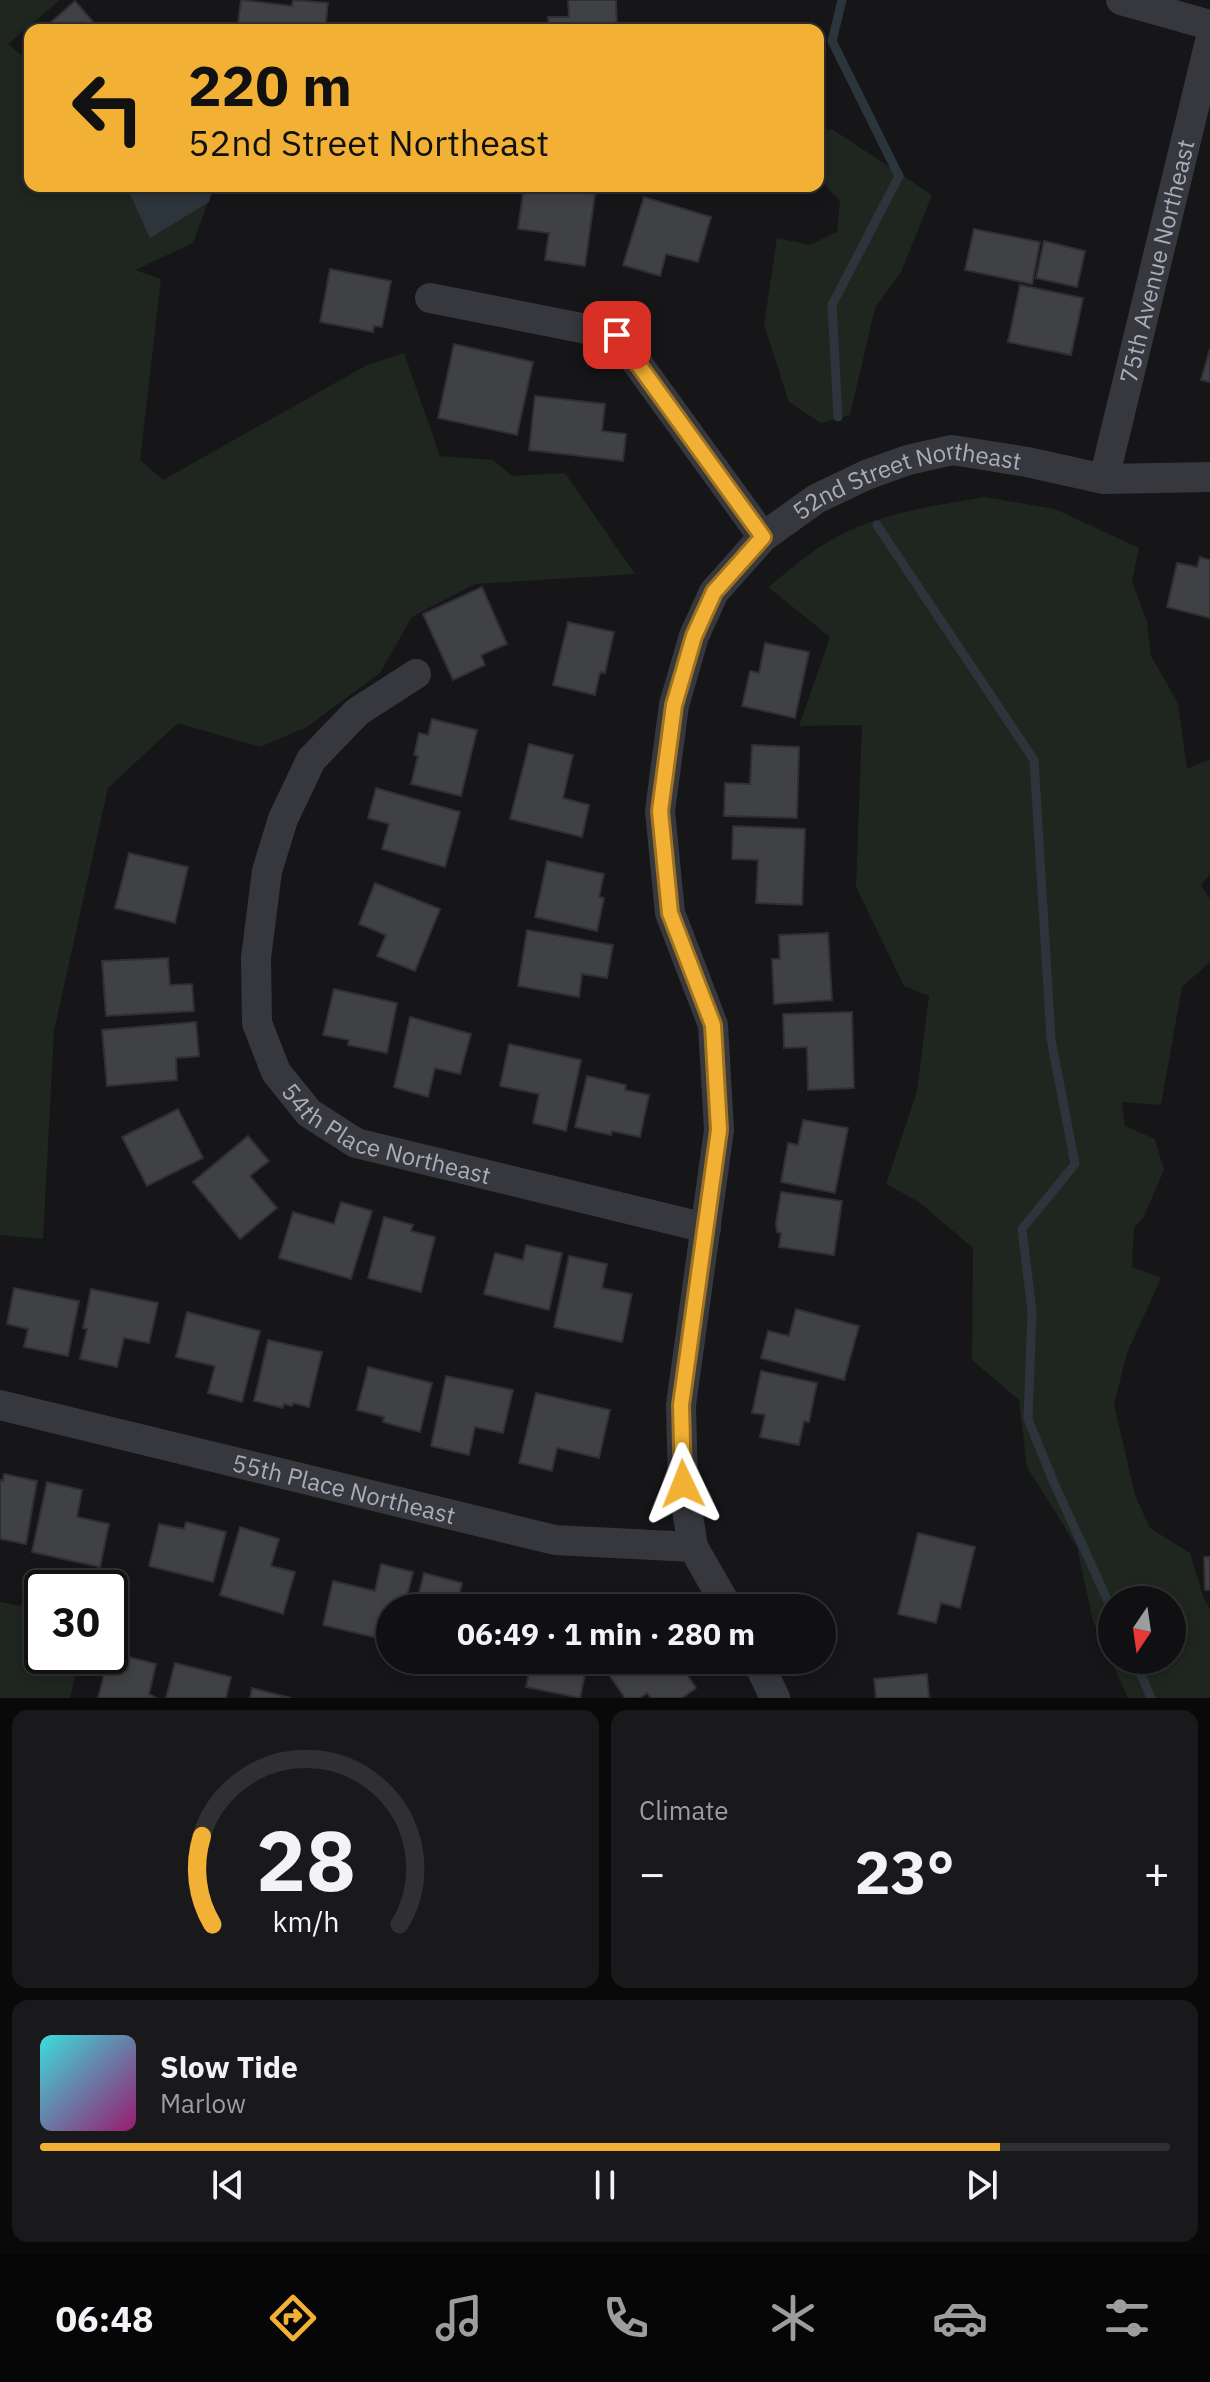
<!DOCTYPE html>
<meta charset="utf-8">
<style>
body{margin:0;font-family:"IBM Plex Sans",sans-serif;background:#19191b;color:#f1f3f6;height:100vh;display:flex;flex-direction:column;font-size:30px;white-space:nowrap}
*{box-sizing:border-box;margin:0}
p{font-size:26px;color:#9c9d9f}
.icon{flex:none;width:44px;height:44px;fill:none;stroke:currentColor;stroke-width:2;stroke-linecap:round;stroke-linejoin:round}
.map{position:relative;height:1698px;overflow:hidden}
.sheet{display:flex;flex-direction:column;gap:12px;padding:12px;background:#09090a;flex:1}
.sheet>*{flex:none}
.guide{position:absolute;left:24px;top:24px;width:800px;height:168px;border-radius:16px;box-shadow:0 4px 12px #0003,0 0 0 2px #303032;background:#f2b134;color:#111;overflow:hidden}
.needle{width:52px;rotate:193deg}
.controls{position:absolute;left:1098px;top:1586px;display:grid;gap:16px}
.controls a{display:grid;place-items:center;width:88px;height:88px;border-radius:50%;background:#101012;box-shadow:0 4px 12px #0003,0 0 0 2px #303032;font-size:40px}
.speed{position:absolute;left:24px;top:1570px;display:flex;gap:16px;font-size:40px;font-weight:700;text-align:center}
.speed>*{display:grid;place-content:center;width:104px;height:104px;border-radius:50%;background:#101012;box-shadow:0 4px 12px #0003,0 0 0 2px #303032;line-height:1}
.speed .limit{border:4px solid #111;border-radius:12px;background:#fff;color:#111}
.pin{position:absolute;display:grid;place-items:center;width:68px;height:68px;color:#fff;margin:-34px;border-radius:16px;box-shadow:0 4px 12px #0006}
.me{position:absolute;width:88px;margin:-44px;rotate:358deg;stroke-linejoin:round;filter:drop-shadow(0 0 6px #0008)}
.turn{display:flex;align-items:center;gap:28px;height:168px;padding:0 32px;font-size:36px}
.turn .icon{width:104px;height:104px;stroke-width:2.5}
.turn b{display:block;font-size:56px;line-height:68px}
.big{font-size:60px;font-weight:800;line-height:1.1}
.sheet .tile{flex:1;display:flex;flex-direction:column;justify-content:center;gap:12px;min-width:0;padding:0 28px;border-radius:16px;background:#19191b}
.sheet .dial{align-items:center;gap:0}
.dial svg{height:208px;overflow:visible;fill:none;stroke:#303032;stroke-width:7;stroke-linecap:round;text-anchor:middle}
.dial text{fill:#f1f3f6;stroke:none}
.song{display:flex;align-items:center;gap:24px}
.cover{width:96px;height:96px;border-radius:12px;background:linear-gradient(135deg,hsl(180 70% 55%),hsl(320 70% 35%))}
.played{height:8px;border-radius:4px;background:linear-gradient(90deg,#f2b134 85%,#303032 85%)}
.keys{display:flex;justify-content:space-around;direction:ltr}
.heat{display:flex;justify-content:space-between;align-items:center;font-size:44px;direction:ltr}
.sheet .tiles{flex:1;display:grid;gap:12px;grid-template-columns:1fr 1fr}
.tile:last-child{grid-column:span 2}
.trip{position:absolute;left:376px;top:1594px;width:460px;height:80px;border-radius:40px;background:#101012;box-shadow:0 4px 12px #0003,0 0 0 2px #303032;font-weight:800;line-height:80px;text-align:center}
.tab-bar{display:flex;height:128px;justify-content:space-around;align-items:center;background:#060607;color:#9c9d9f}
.tab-bar .icon{width:56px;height:56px}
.tab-bar .selected{color:#f2b134}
.tab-bar b{font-size:36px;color:#f1f3f6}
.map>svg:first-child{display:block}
</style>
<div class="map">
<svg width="1210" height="1698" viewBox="0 0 1210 1698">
<rect width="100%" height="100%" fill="#161618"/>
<g fill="#1e261f" fill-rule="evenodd">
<polygon points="0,0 60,0 8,44 30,62 30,186 214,186 193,243 135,270 161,279 140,460 163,480 367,365 404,353 440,456 493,460 512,476 565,473 635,574 475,584 412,617 380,673 307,727 260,747 178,723 108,788 54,1031 43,1239 0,1235"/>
<polygon points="832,129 932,195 901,272 875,308 850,415 821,423 789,402 764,325 777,238 810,245 837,232 840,201 818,177 818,132"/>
<path d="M985 497 1055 509 1139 548 1132 581 1147 622 1151 656 1178 703 1187 769 1210 759V874L1201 885 1210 899V962L1182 987 1161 1105 1122 1102 1125 1126 1155 1139 1164 1170 1143 1218 1134 1228 1132 1267 1161 1278 1127 1353 1114 1404 1135 1495 1150 1528 1190 1553 1204 1599 1210 1609V1698H1128L1093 1621 1077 1547 1027 1467 1019 1400 972 1360 973 1248 919 1202 886 1184 917 1091 929 996 904 986 856 887 862 725 799 726 830 637 768 587C786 573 804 557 823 545 871 514 931 506 985 497ZM1172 1600V1660H1112V1600Z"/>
<polygon points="0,1602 42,1610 42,1656 80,1656 70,1698 0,1698"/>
</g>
<polygon fill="#2c353c" points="138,186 214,186 209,202 150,238 130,194"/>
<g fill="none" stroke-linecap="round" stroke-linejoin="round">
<g stroke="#2c353c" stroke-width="9">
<polyline points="838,417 832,305 899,176 832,41 842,0"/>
<polyline points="877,525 1034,760 1051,1039 1075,1164 1022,1229 1032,1312 1028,1419 1054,1483 1112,1610"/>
<polyline points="1135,1660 1151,1698"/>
</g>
</g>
<g fill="#404145" stroke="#303034" stroke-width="2">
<polygon points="241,0 292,6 293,0 328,3 325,30 237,30"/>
<polygon points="568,0 616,0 617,30 549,30 548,17 569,17"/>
<polygon points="75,1 100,30 42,30"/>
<polygon points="524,186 595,194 585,266 545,260 549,233 518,229"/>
<polygon points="644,197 711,217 698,262 666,254 660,276 623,265"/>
<polygon points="974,229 1040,242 1032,284 965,270"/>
<polygon points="1044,241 1085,251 1077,287 1036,278"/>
<polygon points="330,269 391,281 382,327 374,326 373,332 320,322"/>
<polygon points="1020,285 1083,298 1071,355 1008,342"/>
<polygon points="454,344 533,362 517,435 438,418"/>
<polygon points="1210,349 1210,382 1201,380"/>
<polygon points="535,396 605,404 602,431 626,434 623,461 529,450"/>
<polygon points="1200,557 1210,560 1210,618 1167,607 1177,563 1197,567"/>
<polygon points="482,587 507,644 481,655 485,665 453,680 423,614"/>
<polygon points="568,622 614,632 605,673 600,672 595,695 553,685"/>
<polygon points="765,643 809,652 795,718 742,706 750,671 759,673"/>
<polygon points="432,719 477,730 461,796 411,784 418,756 414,755 419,733 428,735"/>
<polygon points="529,744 573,755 563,798 589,805 582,837 510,819"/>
<polygon points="752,745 799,747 797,818 724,816 725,783 750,784"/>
<polygon points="376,788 460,812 445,867 382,849 389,824 368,818"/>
<polygon points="733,826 805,829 802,905 756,903 758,860 732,859"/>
<polygon points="129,853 188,867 175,923 115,908"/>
<polygon points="547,861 604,874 599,897 604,898 597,931 535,917"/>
<polygon points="375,883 440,909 415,971 377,956 386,935 359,924"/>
<polygon points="527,930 613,945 607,978 582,974 579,997 518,986"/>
<polygon points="828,933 832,1000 774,1004 772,959 780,959 779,935"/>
<polygon points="168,958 170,985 192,984 194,1011 106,1016 102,961"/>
<polygon points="334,989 397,1003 387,1053 348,1045 349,1040 323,1035"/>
<polygon points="852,1012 854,1088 808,1090 807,1047 784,1048 783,1014"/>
<polygon points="410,1017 471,1034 460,1074 435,1068 428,1097 394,1087"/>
<polygon points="196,1022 199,1056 176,1058 177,1080 107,1086 102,1030"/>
<polygon points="509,1044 581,1060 566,1131 533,1123 539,1094 500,1086"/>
<polygon points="587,1076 626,1085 625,1090 649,1095 640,1137 612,1131 611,1135 575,1127"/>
<polygon points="178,1109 203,1158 147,1186 122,1137"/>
<polygon points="803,1120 848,1128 835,1193 781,1182 788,1143 798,1145"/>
<polygon points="248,1136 269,1161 250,1176 277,1208 240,1239 193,1182"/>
<polygon points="781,1192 842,1201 834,1255 779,1247 781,1233 777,1232 776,1223"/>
<polygon points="341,1202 372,1211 351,1279 279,1258 293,1212 334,1224"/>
<polygon points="384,1217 413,1225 411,1231 435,1237 421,1292 368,1278"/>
<polygon points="526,1245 562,1253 549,1310 484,1294 495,1253 523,1260"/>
<polygon points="569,1256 607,1264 602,1288 632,1294 622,1342 554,1327"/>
<polygon points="14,1288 79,1301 68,1356 24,1347 28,1329 7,1324"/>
<polygon points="91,1289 158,1303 149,1343 124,1338 117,1367 80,1359 87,1329 83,1328"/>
<polygon points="796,1309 859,1326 844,1380 761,1358 768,1331 789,1336"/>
<polygon points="187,1312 260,1331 242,1402 208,1393 215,1366 176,1357"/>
<polygon points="268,1340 322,1352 309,1407 293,1403 292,1406 284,1404 283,1408 254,1401"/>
<polygon points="368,1367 432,1383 420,1432 383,1422 384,1417 357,1410"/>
<polygon points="761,1371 817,1383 809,1422 804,1421 799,1445 760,1437 765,1415 752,1413"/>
<polygon points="446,1376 513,1390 503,1433 475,1427 469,1455 431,1446"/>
<polygon points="536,1393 610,1410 599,1458 557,1448 552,1471 519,1463"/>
<polygon points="4,1474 37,1481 26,1544 0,1539 0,1480 3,1481"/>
<polygon points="47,1482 82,1490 77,1517 109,1524 100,1567 32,1552"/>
<polygon points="186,1522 226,1532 213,1582 149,1566 159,1524 184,1529"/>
<polygon points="240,1527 279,1539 271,1566 295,1572 283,1614 220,1595"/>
<polygon points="918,1533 975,1547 960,1608 941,1603 936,1623 898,1614"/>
<polygon points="1204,1557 1210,1557 1210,1590 1205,1590"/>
<polygon points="381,1564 413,1572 404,1608 390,1608 390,1641 323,1625 333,1581 375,1591"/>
<polygon points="424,1573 462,1583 456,1608 415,1608"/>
<polygon points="110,1652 156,1664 149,1694 156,1698 98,1698"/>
<polygon points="532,1660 588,1660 580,1698 526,1687"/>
<polygon points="612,1660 677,1660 696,1688 682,1698 651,1698 647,1693 640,1698 625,1698 603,1666"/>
<polygon points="175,1663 231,1677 226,1698 166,1698"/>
<polygon points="927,1674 929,1698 876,1698 874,1679"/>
<polygon points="252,1688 291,1698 250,1698"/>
</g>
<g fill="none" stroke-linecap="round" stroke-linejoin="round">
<g stroke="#37383d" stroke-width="30">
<polyline points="1121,0 1210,25"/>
<path id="s1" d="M430 298 617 335 763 537 816 499 866 475 908 460 952 450 1027 462 1104 479 1210 477"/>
<path id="s2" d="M1104 479 1210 41"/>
<path id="s3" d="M416 674 357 712 311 760 283 819 267 871 256 958 257 1023 276 1072 309 1113 356 1143 706 1228"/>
<path id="s4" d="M0 1405 555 1540 693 1547"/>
<polyline points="728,1608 693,1547 683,1484 681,1405 719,1130 713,1025 670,913 660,811 674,705 694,636 714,592 763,537"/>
<polyline points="757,1660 775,1698"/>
</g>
</g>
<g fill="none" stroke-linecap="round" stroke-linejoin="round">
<g stroke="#9d7322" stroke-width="20">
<polyline id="route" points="617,335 763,537 714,592 694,636 674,705 660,811 670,913 713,1025 719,1130 681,1405 683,1484"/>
</g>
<use href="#route" stroke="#f2b134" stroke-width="14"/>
</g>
<g text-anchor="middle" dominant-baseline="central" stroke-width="8" stroke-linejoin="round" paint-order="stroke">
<g font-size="24" fill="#a8adb8" stroke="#111113">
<text stroke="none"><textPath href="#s2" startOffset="224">75th Avenue Northeast</textPath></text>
<text stroke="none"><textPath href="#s1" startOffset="600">52nd Street Northeast</textPath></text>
<text stroke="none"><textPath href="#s3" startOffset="594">54th Place Northeast</textPath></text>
<text stroke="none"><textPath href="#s4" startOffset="354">55th Place Northeast</textPath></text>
</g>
</g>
</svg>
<div class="controls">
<a><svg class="needle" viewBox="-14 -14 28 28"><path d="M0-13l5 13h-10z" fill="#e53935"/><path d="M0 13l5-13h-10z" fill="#9c9d9f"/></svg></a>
</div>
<div class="speed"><div class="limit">30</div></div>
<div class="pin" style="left:617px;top:335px;background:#d93025"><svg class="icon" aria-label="arrive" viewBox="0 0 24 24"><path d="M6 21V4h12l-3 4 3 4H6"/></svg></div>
<svg class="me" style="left:683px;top:1484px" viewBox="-20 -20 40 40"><path d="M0-17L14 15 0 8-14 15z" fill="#f2b134" stroke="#fff" stroke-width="4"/></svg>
<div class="trip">06:49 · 1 min · 280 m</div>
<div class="guide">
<div class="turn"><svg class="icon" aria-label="left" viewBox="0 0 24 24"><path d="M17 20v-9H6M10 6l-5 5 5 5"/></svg><div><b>220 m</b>52nd Street Northeast</div></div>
</div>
</div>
<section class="sheet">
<div class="tiles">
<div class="tile dial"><svg viewBox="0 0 100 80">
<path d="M14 69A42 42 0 1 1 86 69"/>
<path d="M14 69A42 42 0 0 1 10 35" stroke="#f2b134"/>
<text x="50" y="56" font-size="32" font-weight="700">28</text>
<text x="50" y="72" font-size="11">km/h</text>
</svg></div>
<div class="tile"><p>Climate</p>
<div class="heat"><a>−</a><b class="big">23°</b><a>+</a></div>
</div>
<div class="tile">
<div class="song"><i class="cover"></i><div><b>Slow Tide</b><p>Marlow</p></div></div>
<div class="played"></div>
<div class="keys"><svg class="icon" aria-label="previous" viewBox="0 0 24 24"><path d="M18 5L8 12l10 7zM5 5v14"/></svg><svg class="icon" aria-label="pause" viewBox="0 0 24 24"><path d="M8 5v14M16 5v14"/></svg><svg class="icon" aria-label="next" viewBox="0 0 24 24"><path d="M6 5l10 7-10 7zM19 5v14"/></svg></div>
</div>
</div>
</section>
<nav class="tab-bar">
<b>06:48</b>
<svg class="icon selected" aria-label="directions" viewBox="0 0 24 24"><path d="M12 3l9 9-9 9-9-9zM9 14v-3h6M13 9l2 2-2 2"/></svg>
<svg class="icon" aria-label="music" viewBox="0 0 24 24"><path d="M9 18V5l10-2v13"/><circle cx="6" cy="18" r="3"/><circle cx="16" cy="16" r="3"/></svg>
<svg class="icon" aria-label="phone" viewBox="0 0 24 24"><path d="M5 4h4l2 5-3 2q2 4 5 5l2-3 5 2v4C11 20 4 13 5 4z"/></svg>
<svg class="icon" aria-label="climate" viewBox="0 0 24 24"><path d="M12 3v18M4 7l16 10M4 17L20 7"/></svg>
<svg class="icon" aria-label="car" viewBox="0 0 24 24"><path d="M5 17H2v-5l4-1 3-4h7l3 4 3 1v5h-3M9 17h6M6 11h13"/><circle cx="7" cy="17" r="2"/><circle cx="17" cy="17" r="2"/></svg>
<svg class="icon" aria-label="filters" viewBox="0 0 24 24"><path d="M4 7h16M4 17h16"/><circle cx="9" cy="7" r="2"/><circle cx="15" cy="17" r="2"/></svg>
</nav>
